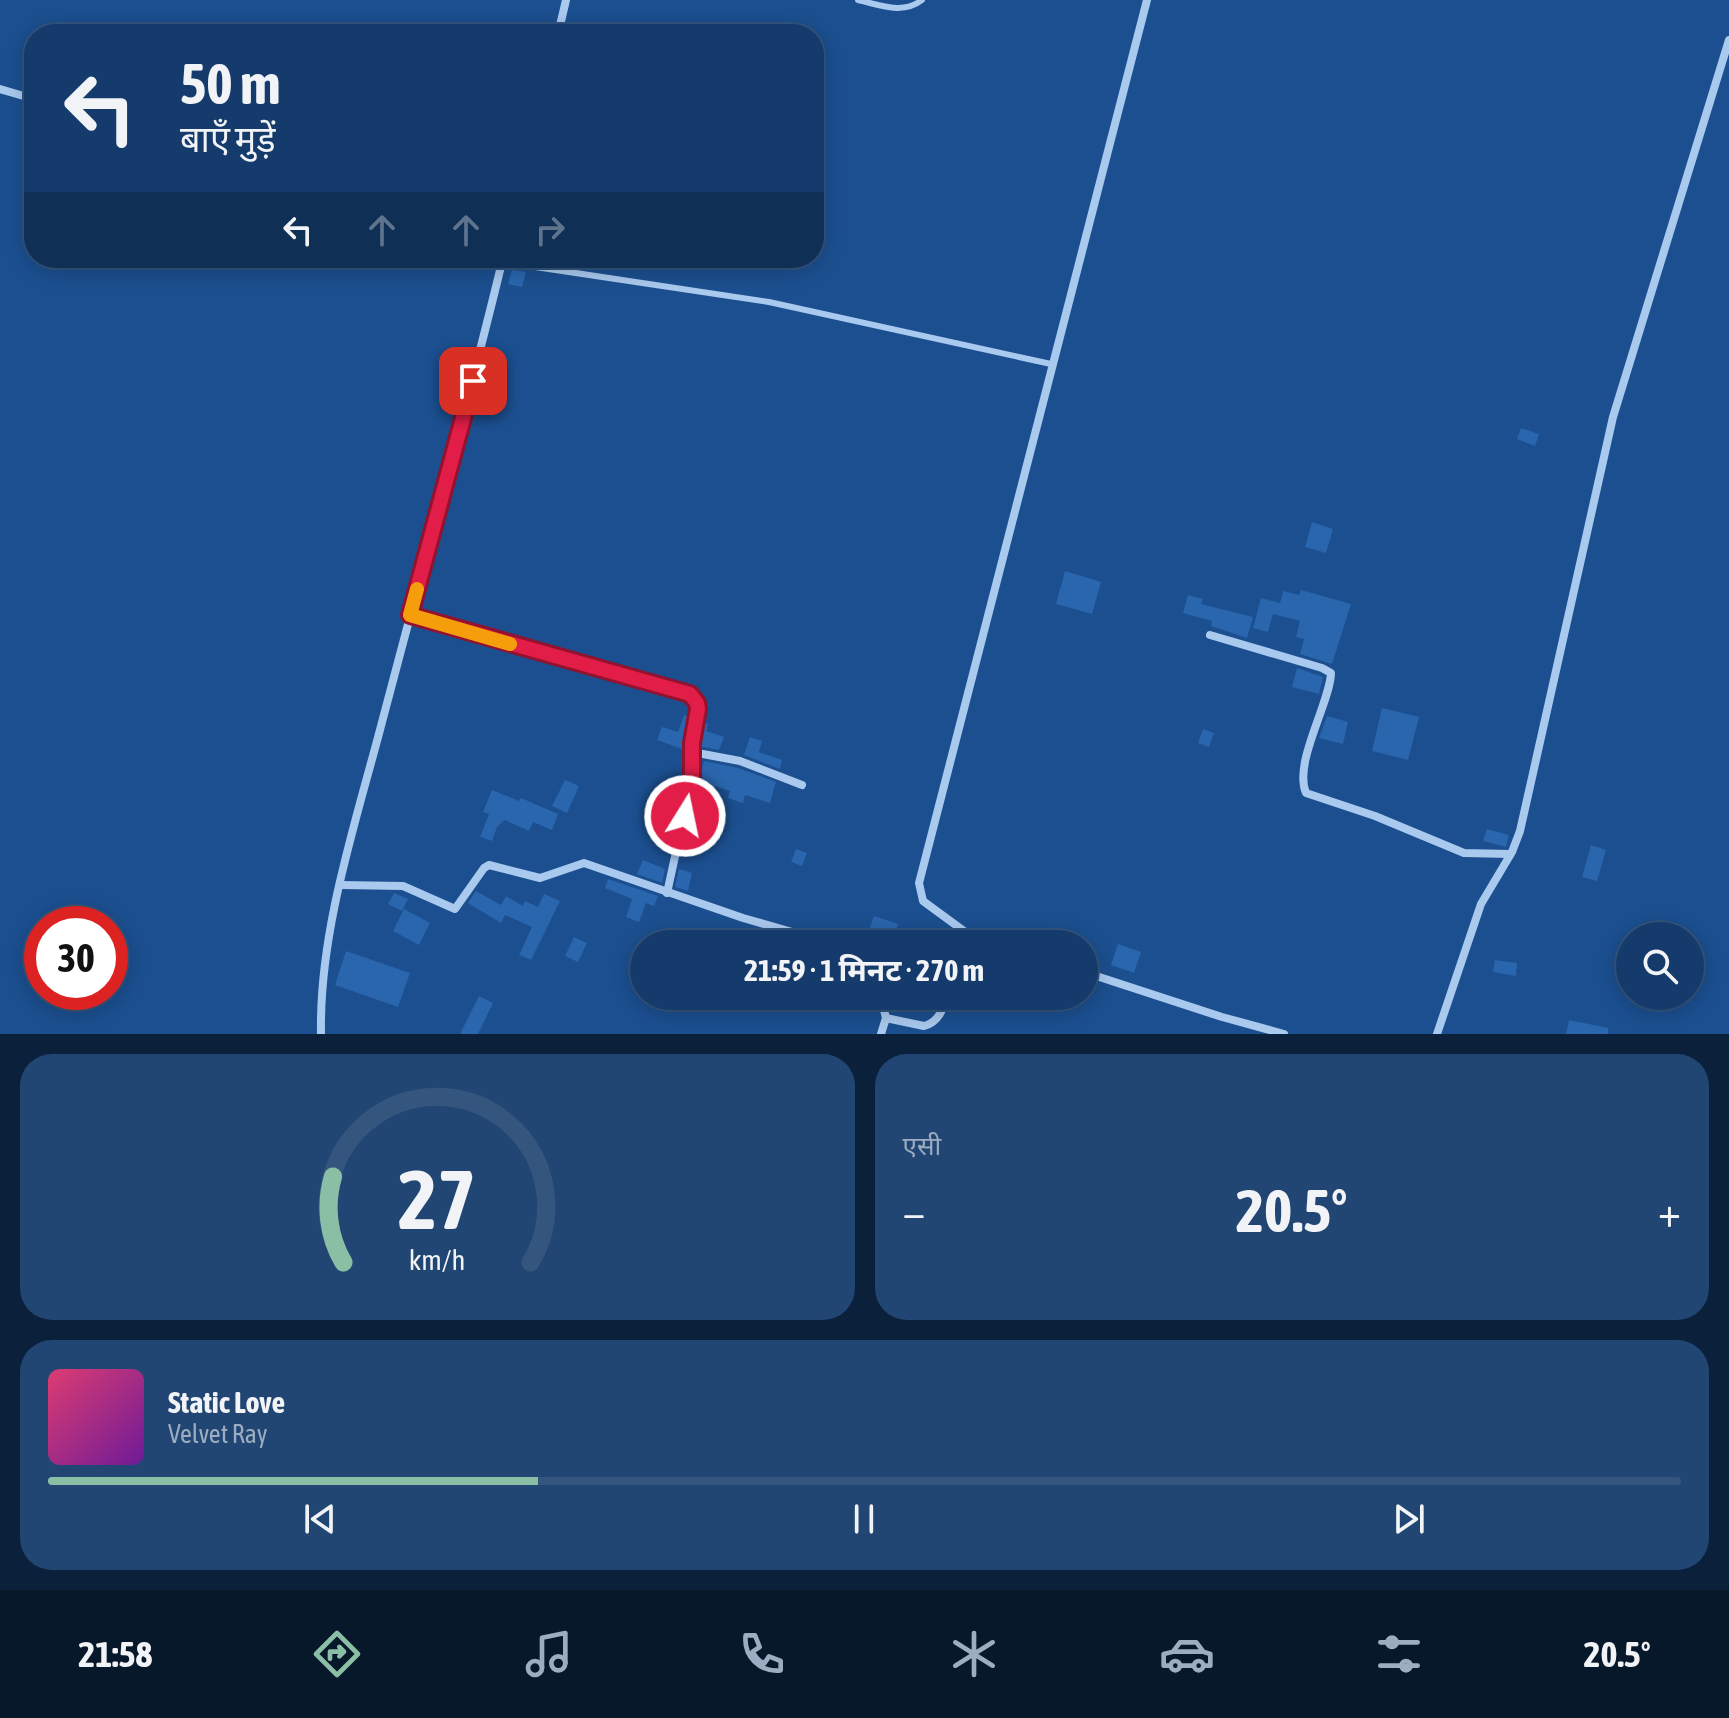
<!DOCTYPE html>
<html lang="hi">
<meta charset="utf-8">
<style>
body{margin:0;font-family:"Asap Condensed","Noto Sans Devanagari",sans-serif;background:#214673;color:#f1f3f6;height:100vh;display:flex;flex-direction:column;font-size:30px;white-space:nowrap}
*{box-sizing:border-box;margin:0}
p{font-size:26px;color:#9dadc1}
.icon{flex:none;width:44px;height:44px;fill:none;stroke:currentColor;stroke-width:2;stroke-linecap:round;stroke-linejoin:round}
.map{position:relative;height:1034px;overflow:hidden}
.details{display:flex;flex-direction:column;gap:20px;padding:20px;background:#0b203b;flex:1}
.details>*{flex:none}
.guide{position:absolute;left:24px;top:24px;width:800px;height:244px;border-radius:32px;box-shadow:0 4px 20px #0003,0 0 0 2px #33557e;background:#143b6b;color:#f1f3f6;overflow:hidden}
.controls{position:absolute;left:1616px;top:922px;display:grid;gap:16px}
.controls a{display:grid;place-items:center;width:88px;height:88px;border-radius:50%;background:#143b6b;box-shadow:0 4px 20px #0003,0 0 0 2px #33557e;font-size:40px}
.speed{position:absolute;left:24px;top:906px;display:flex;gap:16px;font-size:40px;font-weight:700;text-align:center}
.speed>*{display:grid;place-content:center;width:104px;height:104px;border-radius:50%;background:#143b6b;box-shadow:0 4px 20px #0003,0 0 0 2px #33557e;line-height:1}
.speed .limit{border:12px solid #d22;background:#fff;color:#111}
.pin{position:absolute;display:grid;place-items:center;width:68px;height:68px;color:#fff;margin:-34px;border-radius:16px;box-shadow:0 4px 12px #0006}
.me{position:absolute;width:88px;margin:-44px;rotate:10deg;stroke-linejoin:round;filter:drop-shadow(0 0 6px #0008)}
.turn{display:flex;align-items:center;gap:28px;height:168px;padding:0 24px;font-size:36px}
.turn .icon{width:104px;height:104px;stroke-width:2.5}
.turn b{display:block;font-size:56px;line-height:68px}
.lanes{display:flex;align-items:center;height:76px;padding:0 24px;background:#0003;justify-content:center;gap:40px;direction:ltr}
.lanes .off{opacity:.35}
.big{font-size:60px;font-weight:700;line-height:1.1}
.details .tile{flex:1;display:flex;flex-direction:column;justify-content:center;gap:12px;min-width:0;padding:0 28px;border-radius:32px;background:#214673}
.details .dial{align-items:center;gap:0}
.dial svg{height:208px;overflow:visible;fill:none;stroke:#33557e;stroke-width:7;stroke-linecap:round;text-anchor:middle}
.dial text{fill:#f1f3f6;stroke:none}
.song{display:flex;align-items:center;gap:24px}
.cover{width:96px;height:96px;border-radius:12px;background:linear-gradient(135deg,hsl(340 70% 55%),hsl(280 70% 35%))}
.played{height:8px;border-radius:4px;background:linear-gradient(90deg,#8abfa5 30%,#33557e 30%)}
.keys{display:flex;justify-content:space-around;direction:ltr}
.heat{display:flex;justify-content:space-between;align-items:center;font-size:44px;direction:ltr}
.details .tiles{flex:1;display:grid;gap:20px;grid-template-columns:1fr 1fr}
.tile:last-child{grid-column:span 2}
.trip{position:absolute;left:630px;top:930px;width:468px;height:80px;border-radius:40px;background:#143b6b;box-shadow:0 4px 20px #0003,0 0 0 2px #33557e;font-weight:700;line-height:80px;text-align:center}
.dock{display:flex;height:128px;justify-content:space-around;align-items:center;background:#08182b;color:#9dadc1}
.dock .icon{width:56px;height:56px}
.dock .on{color:#8abfa5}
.dock b{font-size:36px;color:#f1f3f6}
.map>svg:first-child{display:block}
</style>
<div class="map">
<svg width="1729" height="1034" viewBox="0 0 1729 1034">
<rect width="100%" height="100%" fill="#1b4f8f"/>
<g fill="#2a66ad">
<polygon points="512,270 526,272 522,287 508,284"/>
<polygon points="1521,428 1539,434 1535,446 1517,439"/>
<polygon points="1312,522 1333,529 1326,553 1305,547"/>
<polygon points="1065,571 1101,582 1092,614 1056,604"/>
<polygon points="1301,590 1351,604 1332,664 1300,654 1304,639 1296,637 1300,621 1273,614 1268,632 1253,628 1261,598 1280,603 1283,591 1299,595"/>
<polygon points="1188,595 1203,599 1201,604 1253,617 1247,638 1211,626 1212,621 1183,613"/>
<polygon points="1297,668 1323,677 1319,694 1292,687"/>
<polygon points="1382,708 1419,717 1408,760 1372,751"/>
<polygon points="684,715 689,717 685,750 657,740 662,727 678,732"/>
<polygon points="1327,716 1348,722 1343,744 1319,738"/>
<polygon points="703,722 708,724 706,731 724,737 719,750 699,746"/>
<polygon points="1203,729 1214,733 1209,747 1198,743"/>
<polygon points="750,737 762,741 759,752 782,760 780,769 744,755"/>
<polygon points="704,761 738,768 776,782 770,803 745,795 743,803 728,798 730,791 699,781"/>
<polygon points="565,780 579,786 567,813 552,806"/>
<polygon points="492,790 519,801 521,798 558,814 552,830 533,822 529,831 505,820 497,827 492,841 480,837 489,814 483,812"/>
<polygon points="1487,829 1509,835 1506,847 1483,841"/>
<polygon points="1591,845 1606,850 1597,881 1582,877"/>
<polygon points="796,849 807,853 802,866 791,862"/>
<polygon points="643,860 665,869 662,883 637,874"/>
<polygon points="679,869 692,873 688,891 675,887"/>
<polygon points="608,879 658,896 654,906 646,903 639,922 626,917 632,899 605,888"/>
<polygon points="476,891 501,905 506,896 523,906 525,901 538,907 544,894 560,901 531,960 519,955 532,927 505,915 501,923 468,903"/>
<polygon points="394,893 408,899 402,911 388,904"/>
<polygon points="404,909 430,923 419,945 393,931"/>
<polygon points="874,916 898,924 892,944 867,936"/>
<polygon points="574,937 587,943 578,962 565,956"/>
<polygon points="1118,944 1141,952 1134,973 1111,965"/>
<polygon points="346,951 410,973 398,1007 335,985"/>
<polygon points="1495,960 1517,963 1516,976 1493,972"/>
<polygon points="479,996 493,1003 478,1034 460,1034"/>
<polygon points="896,996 940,996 934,1010 896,1002"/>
<polygon points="1569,1020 1608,1028 1608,1034 1566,1034"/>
</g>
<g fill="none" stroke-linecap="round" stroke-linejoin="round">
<g stroke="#a9c9ee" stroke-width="6">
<path d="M858 0C880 5 903 15 922 0"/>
<polyline points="502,262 769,302 1051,364"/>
</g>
<g stroke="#a9c9ee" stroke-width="8">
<polyline points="558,34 566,0"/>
<polyline points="0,89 34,99"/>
<polyline points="410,615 690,694 697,703 698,709 692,743 692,779 667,893"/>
<path d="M1210 635 1322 668 1331 673C1330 703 1293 763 1306 793L1375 816 1464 853 1510 854"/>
<polyline points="692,752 740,761 802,785"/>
<polyline points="341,885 403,886 455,909 484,868 489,865 540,878 584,863 743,918 834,944"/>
<polyline points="999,944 968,934 923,901 919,883 1147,0"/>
<polyline points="1084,972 1222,1017 1284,1034"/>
<polyline points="885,996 883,1006 886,1018"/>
<path d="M321 1034C319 932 355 825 381 726 422 570 465 415 503 258"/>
<path d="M881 1034 886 1018 924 1026C939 1022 943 1009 947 996"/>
<polyline points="1437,1034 1481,904 1512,852 1520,831 1613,417 1729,40"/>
</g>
</g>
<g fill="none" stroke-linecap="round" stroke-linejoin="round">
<g stroke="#92132f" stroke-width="20">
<polyline id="route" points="473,381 410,615 690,694 697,703 698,709 692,743 692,779 685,816"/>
</g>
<use href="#route" stroke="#e11d48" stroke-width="14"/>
<polyline stroke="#f59e0b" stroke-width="14" points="417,589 410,615 510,644"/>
</g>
</svg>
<div class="controls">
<a><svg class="icon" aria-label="search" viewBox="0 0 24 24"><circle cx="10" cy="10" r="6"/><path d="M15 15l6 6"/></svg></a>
</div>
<div class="speed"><div class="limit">30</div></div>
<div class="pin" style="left:473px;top:381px;background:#d93025"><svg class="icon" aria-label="arrive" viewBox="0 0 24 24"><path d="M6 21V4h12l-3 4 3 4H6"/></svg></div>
<svg class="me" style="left:685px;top:816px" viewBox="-20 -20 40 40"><circle r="17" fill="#e11d48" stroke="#fff" stroke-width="3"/><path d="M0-11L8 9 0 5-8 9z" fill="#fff"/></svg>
<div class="trip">21:59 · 1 मिनट · 270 m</div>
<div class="guide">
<div class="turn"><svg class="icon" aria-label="left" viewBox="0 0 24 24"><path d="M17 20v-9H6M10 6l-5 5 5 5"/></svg><div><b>50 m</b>बाएँ मुड़ें</div></div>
<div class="lanes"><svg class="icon" aria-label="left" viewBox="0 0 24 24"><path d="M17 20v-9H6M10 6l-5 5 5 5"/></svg><svg class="icon off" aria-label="ahead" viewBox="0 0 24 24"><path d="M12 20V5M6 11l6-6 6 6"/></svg><svg class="icon off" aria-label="ahead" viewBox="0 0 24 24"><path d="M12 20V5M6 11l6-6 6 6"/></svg><svg class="icon off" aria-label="right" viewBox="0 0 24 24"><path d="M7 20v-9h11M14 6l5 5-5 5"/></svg></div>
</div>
</div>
<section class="details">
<div class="tiles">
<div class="tile dial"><svg viewBox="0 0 100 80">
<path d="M14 69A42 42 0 1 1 86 69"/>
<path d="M14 69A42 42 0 0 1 10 36" stroke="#8abfa5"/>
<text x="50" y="56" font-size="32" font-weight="700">27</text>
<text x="50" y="72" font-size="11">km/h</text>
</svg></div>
<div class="tile"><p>एसी</p>
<div class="heat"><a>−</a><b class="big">20.5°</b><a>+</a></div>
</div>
<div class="tile">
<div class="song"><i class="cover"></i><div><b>Static Love</b><p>Velvet Ray</p></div></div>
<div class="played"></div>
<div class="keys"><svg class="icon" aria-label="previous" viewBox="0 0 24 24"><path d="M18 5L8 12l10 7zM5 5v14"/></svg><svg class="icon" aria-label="pause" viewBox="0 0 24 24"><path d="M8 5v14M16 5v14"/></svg><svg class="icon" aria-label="next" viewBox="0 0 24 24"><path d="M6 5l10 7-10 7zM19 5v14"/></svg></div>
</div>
</div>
</section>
<nav class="dock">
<b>21:58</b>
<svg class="icon on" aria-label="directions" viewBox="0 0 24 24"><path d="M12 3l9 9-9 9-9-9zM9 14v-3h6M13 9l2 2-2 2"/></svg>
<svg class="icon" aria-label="music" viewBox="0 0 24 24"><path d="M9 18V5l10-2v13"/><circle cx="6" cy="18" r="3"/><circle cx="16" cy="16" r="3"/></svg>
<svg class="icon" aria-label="phone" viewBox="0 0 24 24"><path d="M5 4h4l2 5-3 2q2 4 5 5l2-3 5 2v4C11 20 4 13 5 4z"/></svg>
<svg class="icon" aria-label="climate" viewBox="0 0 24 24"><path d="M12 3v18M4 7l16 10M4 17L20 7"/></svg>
<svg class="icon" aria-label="car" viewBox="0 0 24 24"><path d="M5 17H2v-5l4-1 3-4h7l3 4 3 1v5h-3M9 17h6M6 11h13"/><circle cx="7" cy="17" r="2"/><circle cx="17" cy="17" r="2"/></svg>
<svg class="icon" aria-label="filters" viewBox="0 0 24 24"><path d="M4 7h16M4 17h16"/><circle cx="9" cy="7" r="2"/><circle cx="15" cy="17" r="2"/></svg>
<b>20.5°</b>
</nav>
